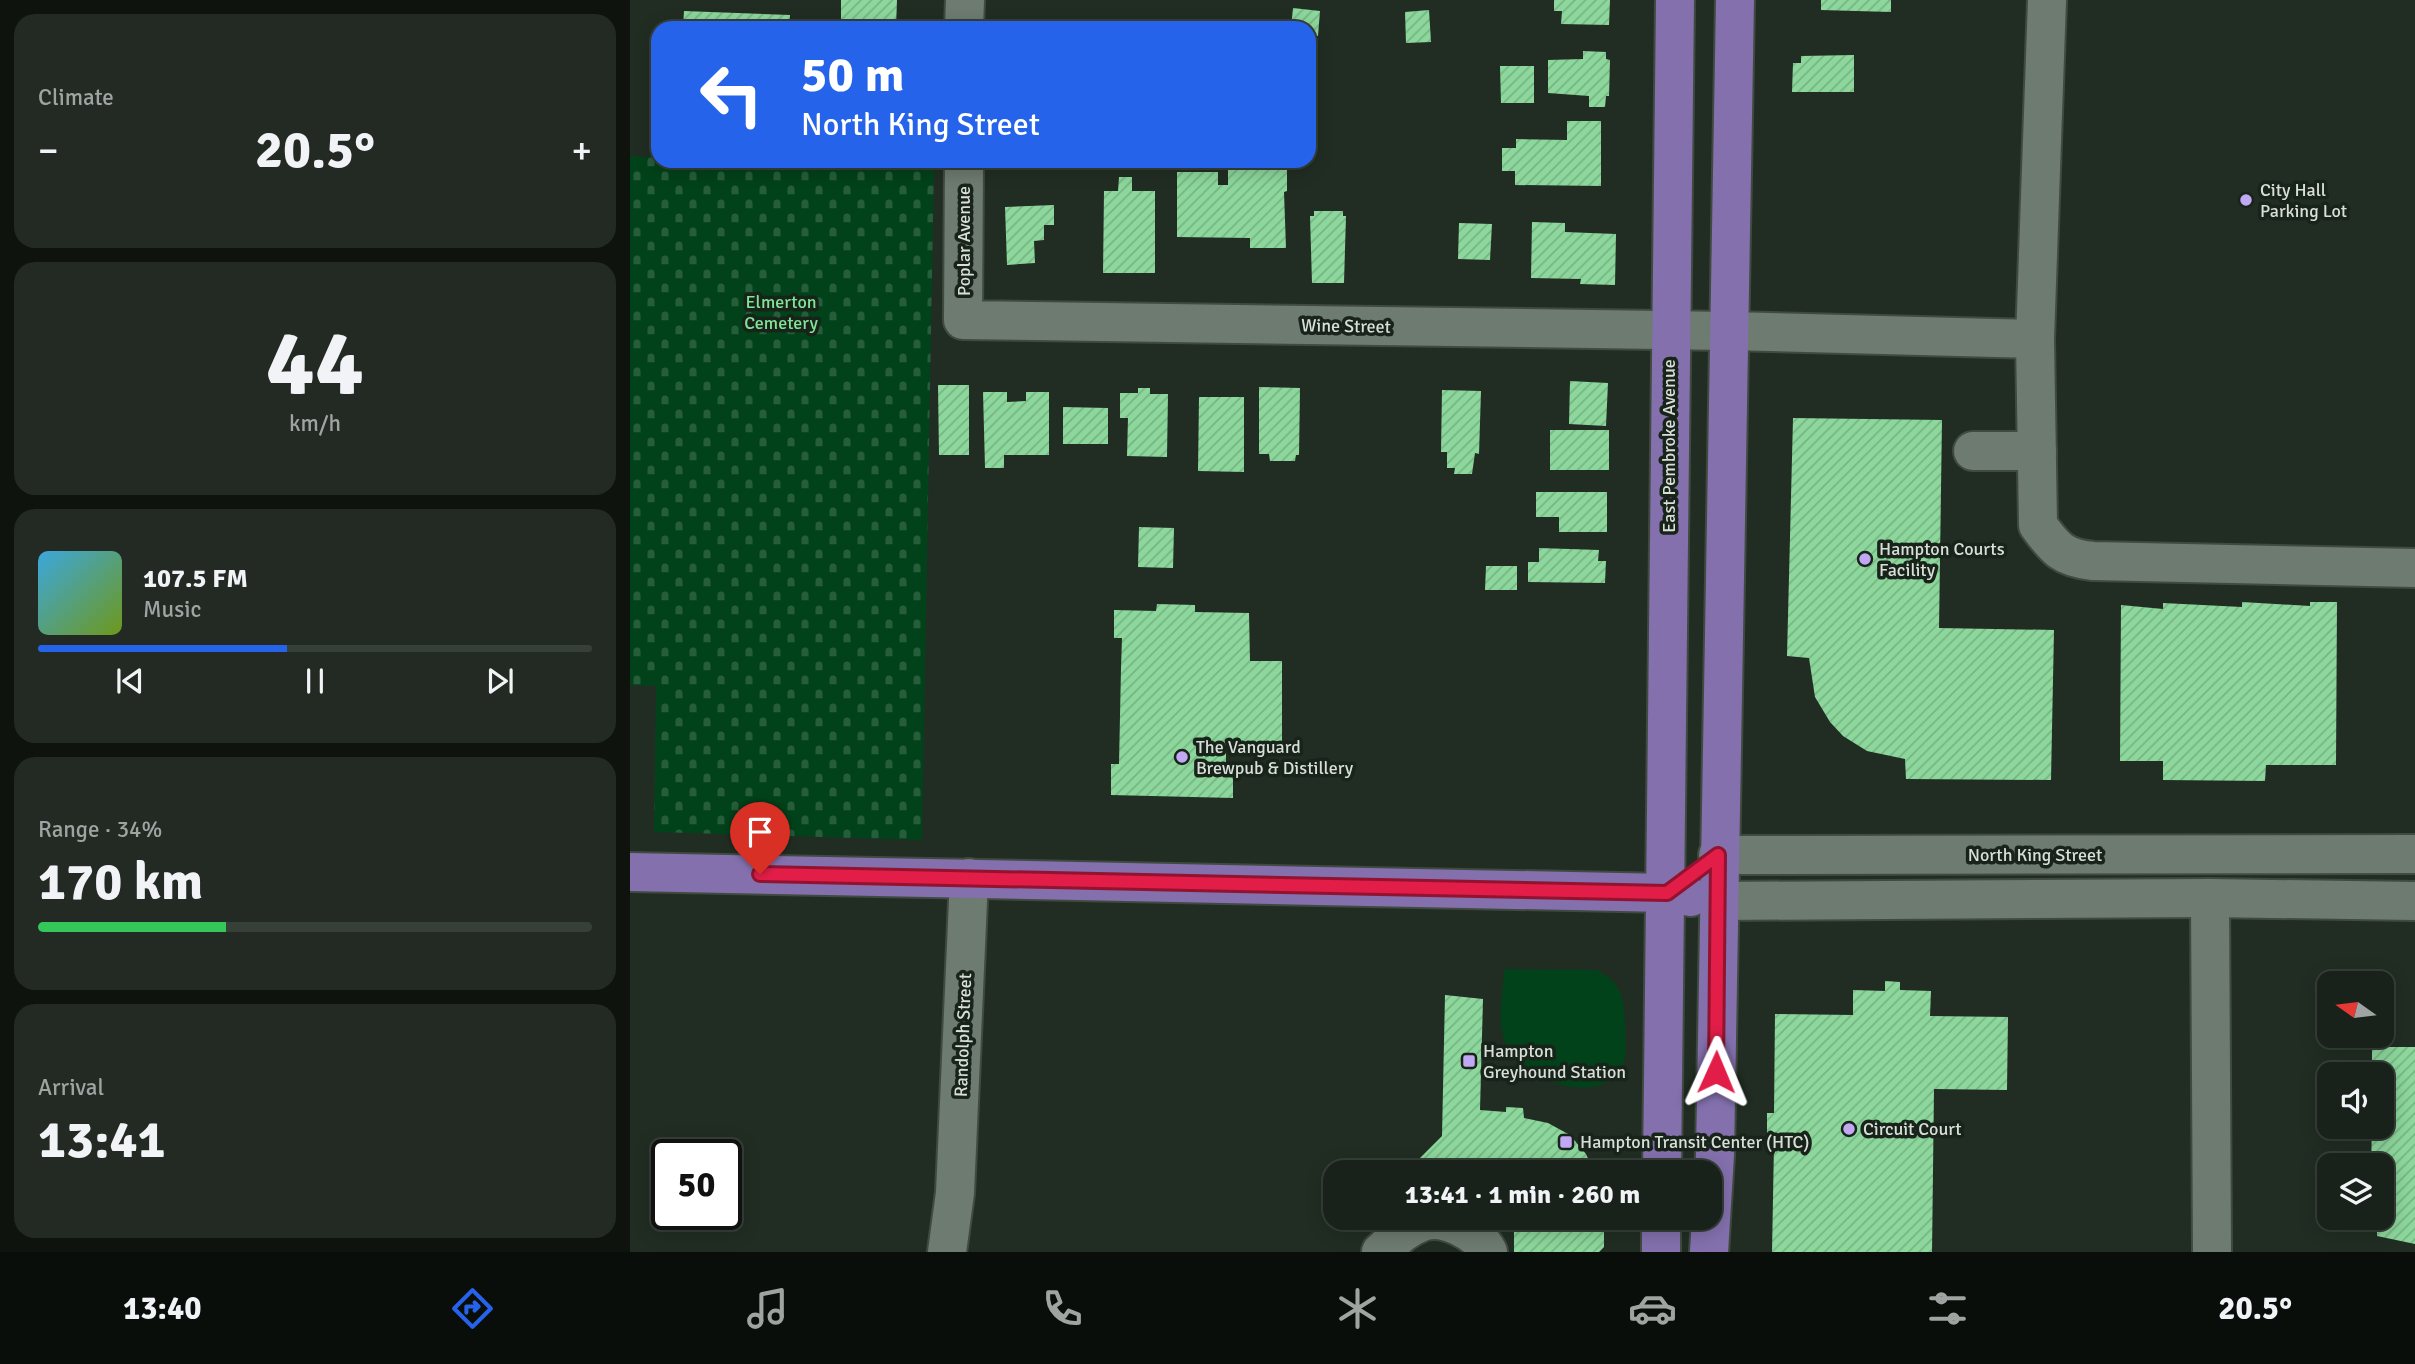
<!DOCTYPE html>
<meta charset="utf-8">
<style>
body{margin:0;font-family:Signika,sans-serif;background:#222a23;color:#f1f3f6;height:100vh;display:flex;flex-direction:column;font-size:26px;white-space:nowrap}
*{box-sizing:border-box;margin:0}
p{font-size:23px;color:#9fa4a2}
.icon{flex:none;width:38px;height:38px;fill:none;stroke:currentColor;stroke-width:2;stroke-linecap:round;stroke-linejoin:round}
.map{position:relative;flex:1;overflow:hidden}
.sheet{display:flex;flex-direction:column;gap:14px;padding:14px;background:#0e130e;width:630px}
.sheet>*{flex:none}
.top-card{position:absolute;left:21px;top:21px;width:665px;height:147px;border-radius:21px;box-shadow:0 4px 18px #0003,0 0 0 2px #373f39;background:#2563eb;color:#fff;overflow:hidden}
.needle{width:46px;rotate:284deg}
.fabs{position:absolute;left:1687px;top:971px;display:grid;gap:14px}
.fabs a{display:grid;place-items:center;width:77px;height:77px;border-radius:14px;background:#19221a;box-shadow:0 4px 18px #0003,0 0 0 2px #373f39;font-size:35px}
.speed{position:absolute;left:21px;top:1139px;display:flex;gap:14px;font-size:35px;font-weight:700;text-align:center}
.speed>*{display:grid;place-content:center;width:91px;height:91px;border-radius:50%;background:#19221a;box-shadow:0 4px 18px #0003,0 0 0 2px #373f39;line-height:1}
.speed .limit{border:4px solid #111;border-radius:10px;background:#fff;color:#111}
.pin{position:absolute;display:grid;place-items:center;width:60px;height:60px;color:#fff;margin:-72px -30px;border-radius:50% 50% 50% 0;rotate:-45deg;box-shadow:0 0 7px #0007}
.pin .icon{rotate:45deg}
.me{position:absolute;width:77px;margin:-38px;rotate:1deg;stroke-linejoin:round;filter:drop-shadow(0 0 5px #0008)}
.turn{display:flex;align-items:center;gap:24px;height:147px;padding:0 35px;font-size:32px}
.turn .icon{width:91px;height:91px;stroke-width:2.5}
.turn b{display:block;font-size:49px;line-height:60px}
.big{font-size:52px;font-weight:800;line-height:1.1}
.sheet .widget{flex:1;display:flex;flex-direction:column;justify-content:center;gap:10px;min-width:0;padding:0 24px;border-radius:21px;background:#222a23}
.sheet .dial{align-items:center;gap:0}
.dial b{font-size:91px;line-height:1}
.song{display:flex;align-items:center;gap:21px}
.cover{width:84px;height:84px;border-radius:10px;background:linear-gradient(135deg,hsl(200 70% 55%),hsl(80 70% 35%))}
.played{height:7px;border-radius:4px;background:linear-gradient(90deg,#2563eb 45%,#373f39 45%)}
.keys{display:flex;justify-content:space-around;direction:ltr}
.heat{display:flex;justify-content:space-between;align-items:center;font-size:38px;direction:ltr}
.charge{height:10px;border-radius:5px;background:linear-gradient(90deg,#34c759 34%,#373f39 0)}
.trip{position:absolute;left:693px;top:1160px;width:399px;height:70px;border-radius:21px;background:#19221a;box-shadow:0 4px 18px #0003,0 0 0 2px #373f39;font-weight:800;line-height:70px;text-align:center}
.tab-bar{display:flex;height:112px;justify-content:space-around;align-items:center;background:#0a0e0a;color:#9fa4a2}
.tab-bar .icon{width:49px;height:49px}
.tab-bar .on{color:#2563eb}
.tab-bar b{font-size:32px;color:#f1f3f6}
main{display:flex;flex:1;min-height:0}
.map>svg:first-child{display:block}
</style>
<main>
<section class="sheet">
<div class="widget"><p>Climate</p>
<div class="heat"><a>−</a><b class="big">20.5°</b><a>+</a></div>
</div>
<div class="widget dial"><b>44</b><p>km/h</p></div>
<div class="widget">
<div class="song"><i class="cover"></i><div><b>107.5 FM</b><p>Music</p></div></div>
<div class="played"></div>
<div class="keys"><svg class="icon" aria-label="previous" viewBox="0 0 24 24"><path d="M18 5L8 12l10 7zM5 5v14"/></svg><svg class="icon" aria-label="pause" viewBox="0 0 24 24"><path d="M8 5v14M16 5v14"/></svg><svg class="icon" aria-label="next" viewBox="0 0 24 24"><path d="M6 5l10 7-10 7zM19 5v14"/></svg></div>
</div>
<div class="widget"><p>Range · 34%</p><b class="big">170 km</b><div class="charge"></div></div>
<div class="widget"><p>Arrival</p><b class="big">13:41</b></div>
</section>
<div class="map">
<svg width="1785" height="1252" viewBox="0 0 1785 1252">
<defs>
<pattern id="cemetery-stones" width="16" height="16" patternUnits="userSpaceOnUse" patternTransform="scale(1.75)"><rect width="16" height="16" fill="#02421a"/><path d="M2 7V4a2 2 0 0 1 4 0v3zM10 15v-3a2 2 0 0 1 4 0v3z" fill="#265d3b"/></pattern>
<pattern id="building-hatch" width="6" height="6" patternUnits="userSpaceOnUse" patternTransform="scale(1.75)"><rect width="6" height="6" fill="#8cd89c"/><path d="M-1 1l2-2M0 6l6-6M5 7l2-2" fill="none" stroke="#79b385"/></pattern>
</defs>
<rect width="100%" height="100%" fill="#212d23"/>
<path fill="#02421a" d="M874 969 966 970C990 981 995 997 995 1022 995 1037 999 1057 990 1070 965 1107 892 1080 876 1045 866 1023 873 992 874 969Z"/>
<polygon fill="url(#cemetery-stones)" points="0,156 28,157 28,161 304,162 292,840 24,832 26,686 0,685"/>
<g fill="url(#building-hatch)">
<polygon points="211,0 267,0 266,28 211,27"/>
<polygon points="924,0 980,0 979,25 931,24 932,11 924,11"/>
<polygon points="1191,0 1261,0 1261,12 1191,10"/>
<polygon points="663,8 690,11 688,36 679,35 679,28 661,28"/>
<polygon points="799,10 801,42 776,43 775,12"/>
<polygon points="54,11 160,15 159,28 53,28"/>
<polygon points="953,51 976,52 976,59 980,60 979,96 976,96 975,107 959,107 959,96 918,93 918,60 953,59"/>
<polygon points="1224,55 1224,92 1162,92 1163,63 1171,63 1171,56"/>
<polygon points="870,66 904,66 904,103 871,103"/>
<polygon points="937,121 971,121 971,186 885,185 885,171 872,171 872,148 886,148 886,139 937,140"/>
<polygon points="598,167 657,167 657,191 654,192 656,248 620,248 620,238 547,237 547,172 588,172 588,185 598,185"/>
<polygon points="489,177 502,177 502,191 525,191 525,273 473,273 474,191 488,191"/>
<polygon points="424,205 424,225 414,225 414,240 404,241 405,263 377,265 375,207"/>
<polygon points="684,211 713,211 713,216 716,216 714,283 682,283 680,216 684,216"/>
<polygon points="902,222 935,223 935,232 986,234 985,285 950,284 951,279 901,278"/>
<polygon points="829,223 862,224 860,260 828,259"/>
<polygon points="940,381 978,383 976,426 939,424"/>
<polygon points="308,385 339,385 339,455 309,455"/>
<polygon points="629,387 670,388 669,455 666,455 665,461 640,461 639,454 629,454"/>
<polygon points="508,388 520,388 520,394 538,394 537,457 497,456 498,418 490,418 490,393 508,393"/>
<polygon points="812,390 851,391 849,454 845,453 842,474 824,474 825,468 817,468 817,452 811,452"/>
<polygon points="353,392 377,392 377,402 396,401 396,392 419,392 419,455 374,455 374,468 355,468"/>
<polygon points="569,397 614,397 614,472 568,471"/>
<polygon points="433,407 478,408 478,444 433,444"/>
<polygon points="1163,418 1312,420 1309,628 1424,630 1421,780 1276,779 1275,759 1237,751 1213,736 1200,722 1185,697 1179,658 1157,656"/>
<rect x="920" y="430" width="59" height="40"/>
<polygon points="906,492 977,492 977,532 929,532 929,517 906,517"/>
<polygon points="509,527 544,528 543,568 508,567"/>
<polygon points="909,548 969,550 968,561 976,561 975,583 898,582 898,562 909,562"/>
<polygon points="856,566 887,566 887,590 855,590"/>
<polygon points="1612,602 1680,606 1680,602 1707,602 1706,765 1636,765 1635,781 1533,780 1533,761 1490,761 1491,605 1533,609 1533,603 1612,607"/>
<polygon points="527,604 565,605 565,612 619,613 620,661 652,661 652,743 596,742 596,766 603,766 603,798 481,795 481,764 489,764 491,668 492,638 484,638 484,610 526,611"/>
<polygon points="1255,981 1270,982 1270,990 1301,991 1300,1016 1378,1017 1377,1090 1304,1089 1302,1252 1142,1252 1144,1144 1137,1144 1137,1113 1144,1113 1145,1014 1223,1015 1223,990 1255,991"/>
<polygon points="815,995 853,999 850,1110 876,1112 876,1107 893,1108 894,1118 918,1123 940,1135 956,1154 964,1172 776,1172 812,1136"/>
<polygon points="1742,1047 1785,1047 1785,1244 1747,1236 1747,1231 1741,1230 1741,1218 1752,1218 1752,1166 1741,1166 1742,1127 1752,1127 1752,1074 1742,1074"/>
<polygon points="872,1218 974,1218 974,1247 969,1252 884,1252 884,1231"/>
</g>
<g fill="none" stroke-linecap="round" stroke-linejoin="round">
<g stroke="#404a41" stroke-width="42">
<g id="minor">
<path d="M1417 0 1405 339 1408 525C1425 549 1433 558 1463 561L1785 568"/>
<polyline points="334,28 335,0"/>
<polyline points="334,161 333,320 1099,331 1405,339"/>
<polyline points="1343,451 1407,451"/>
<polyline points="1088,855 1785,854"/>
<polyline points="1580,898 1582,1252"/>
<polyline points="1088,901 1580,898 1785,901"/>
<polyline points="317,1252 325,1193 339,878"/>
<path d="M751 1252C764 1240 775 1228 792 1222 814 1214 848 1232 858 1252"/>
</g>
</g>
<g stroke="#404a41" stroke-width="42">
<g id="major">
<polyline points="0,872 1037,893 1061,897"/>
<polyline points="1032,1172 1045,0"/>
<polyline points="1031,1252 1031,1218"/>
<polyline points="1079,1252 1085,1155 1105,0"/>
</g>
</g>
<use href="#minor" stroke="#6e7b70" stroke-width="38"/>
<use href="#major" stroke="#8370ad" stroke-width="38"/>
</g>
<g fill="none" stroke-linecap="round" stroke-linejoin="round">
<g stroke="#92132f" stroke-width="18">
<polyline id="route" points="130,874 1037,893 1088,855 1086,1072"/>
</g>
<use href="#route" stroke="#e11d48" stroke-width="12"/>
</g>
<g fill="#c0a8f3" stroke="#18231a" stroke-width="2.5">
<circle cx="1616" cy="200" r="7"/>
<circle cx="1235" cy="559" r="7"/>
<circle cx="552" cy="757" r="7"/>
<rect x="832" y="1054" width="14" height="14" rx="3.5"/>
<circle cx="1219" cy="1129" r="7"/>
<rect x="929" y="1135" width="14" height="14" rx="3.5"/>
</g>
<g text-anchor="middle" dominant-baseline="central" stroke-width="7" stroke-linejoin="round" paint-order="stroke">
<g font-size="18" fill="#d8dfd9" stroke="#18231a" text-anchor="start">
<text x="1630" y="190">City Hall<tspan x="1630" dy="21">Parking Lot</tspan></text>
<text x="1249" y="549">Hampton Courts<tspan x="1249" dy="21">Facility</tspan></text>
<text x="566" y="747">The Vanguard<tspan x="566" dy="21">Brewpub &amp; Distillery</tspan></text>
<text x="853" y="1051">Hampton<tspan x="853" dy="21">Greyhound Station</tspan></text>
<text x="1233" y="1129">Circuit Court</text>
<text x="950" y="1142">Hampton Transit Center (HTC)</text>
</g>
<g font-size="18" fill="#d8dfd9" stroke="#18231a">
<text transform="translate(334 241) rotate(-90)">Poplar Avenue</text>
<text transform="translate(716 326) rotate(1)">Wine Street</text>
<text transform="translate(1039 446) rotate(-90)">East Pembroke Avenue</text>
<text x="1405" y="855">North King Street</text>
<text transform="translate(333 1035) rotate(-88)">Randolph Street</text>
</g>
<g font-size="18" fill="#81e497" stroke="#18231a">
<text x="151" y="302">Elmerton<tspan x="151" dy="21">Cemetery</tspan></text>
</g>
</g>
</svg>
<div class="fabs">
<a><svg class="needle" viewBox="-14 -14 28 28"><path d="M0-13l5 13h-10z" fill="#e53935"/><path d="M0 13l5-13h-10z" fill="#9fa4a2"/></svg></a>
<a><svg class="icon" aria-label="sound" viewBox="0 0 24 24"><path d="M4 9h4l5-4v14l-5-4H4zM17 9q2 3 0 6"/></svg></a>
<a><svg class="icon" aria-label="layers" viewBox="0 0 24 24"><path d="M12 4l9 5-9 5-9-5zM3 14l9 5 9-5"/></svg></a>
</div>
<div class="speed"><div class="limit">50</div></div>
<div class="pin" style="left:130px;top:874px;background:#d93025"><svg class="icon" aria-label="arrive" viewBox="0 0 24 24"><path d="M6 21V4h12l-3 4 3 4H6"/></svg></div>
<svg class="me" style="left:1086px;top:1072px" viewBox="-20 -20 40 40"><path d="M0-17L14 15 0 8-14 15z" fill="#e11d48" stroke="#fff" stroke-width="4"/></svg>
<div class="trip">13:41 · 1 min · 260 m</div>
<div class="top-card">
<div class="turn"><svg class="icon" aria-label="left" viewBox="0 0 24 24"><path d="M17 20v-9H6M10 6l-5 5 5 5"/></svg><div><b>50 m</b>North King Street</div></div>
</div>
</div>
</main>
<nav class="tab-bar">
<b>13:40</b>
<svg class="icon on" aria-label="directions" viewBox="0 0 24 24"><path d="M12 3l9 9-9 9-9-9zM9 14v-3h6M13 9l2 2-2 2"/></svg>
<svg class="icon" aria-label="music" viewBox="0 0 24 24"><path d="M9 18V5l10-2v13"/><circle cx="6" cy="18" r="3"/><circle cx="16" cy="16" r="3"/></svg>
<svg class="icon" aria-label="phone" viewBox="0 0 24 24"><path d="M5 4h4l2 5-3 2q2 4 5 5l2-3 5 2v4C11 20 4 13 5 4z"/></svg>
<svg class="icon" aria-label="climate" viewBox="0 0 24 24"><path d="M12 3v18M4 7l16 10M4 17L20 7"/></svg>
<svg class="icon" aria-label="car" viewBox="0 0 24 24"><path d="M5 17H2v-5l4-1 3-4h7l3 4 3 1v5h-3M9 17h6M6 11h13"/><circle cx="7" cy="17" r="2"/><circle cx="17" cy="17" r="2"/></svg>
<svg class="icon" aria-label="filters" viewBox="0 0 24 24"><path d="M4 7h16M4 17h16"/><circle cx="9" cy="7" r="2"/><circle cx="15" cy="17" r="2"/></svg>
<b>20.5°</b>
</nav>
